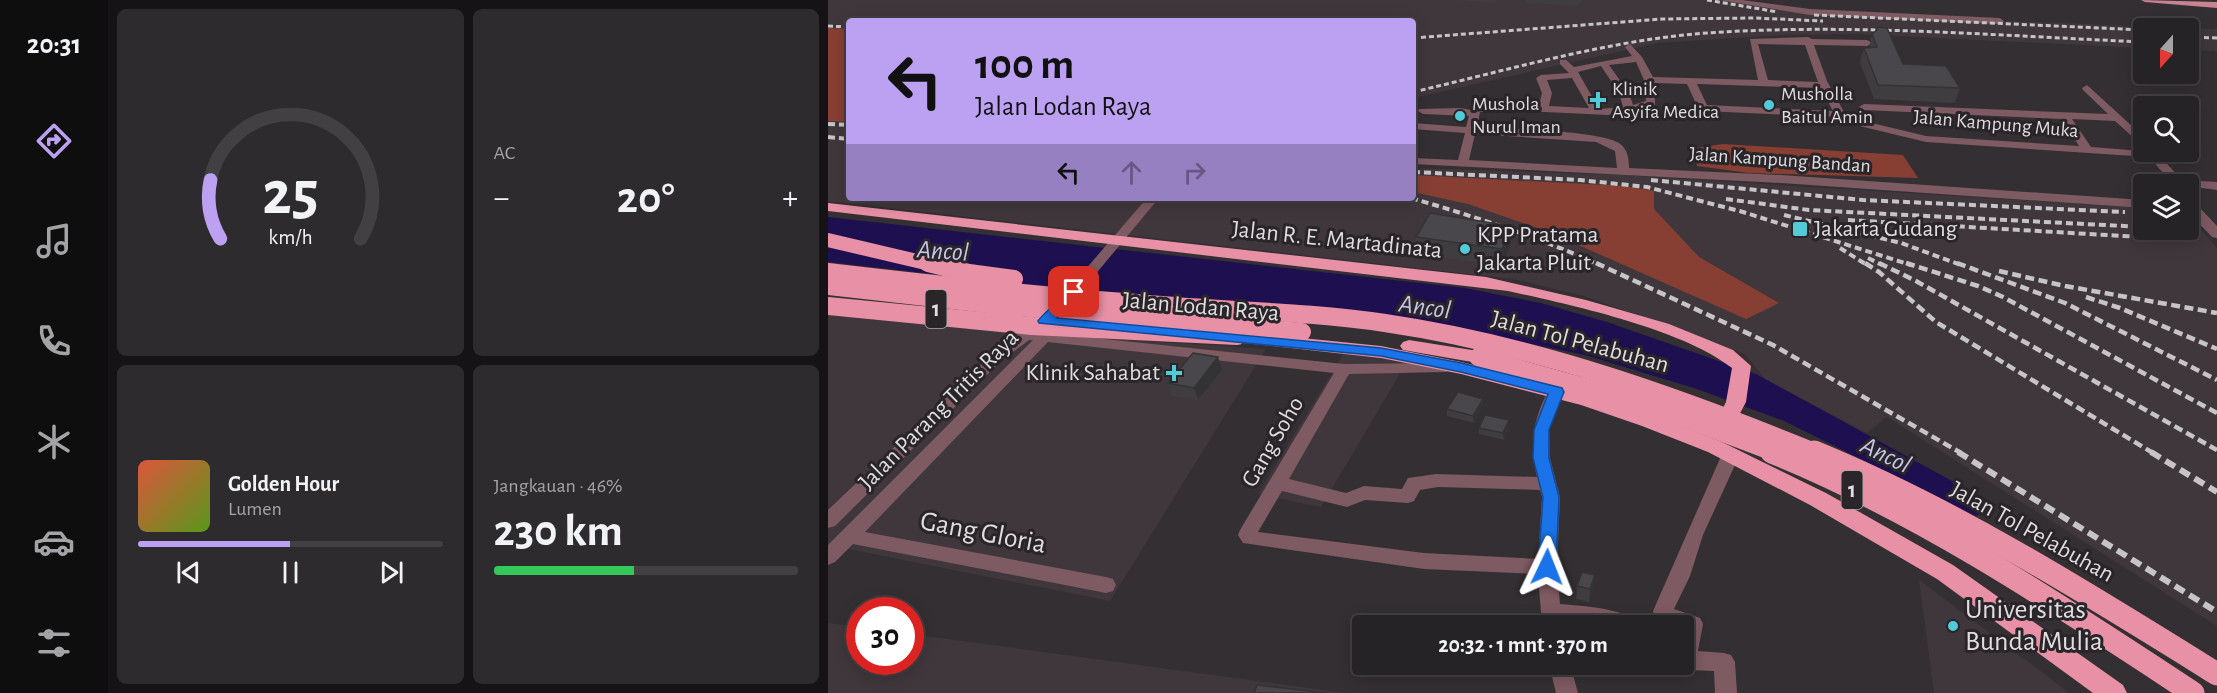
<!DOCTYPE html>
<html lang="id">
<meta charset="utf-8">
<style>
body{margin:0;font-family:"Alegreya Sans",sans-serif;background:#2e2b2e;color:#f1f3f6;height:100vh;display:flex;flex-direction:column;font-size:22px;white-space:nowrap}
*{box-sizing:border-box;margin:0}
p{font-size:20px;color:#a4a4a7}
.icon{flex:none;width:33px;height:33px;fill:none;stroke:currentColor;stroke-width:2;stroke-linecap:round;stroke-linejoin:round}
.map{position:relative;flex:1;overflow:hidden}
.side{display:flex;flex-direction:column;gap:9px;padding:9px;background:#151315;width:720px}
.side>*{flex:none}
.hud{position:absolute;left:18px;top:18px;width:570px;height:183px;border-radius:6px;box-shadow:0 3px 15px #0003,0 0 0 2px #424043;background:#bca0f2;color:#111;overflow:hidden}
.needle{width:39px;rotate:201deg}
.fabs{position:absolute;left:1305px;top:18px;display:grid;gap:12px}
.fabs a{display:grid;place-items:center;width:66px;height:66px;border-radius:6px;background:#262326;box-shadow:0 3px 15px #0003,0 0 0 2px #424043;font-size:30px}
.speed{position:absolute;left:18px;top:597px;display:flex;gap:12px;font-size:30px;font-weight:700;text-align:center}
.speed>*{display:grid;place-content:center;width:78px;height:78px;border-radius:50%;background:#262326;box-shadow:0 3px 15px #0003,0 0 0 2px #424043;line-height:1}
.speed .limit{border:9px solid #d22;background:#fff;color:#111}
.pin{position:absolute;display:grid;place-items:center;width:51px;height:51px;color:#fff;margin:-26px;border-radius:12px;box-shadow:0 3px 9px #0006}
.me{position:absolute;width:66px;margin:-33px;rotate:2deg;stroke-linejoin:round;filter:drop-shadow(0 0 4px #0008)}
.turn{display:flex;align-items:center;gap:21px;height:126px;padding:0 30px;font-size:27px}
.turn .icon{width:78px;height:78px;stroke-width:2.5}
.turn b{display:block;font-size:42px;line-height:51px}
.lanes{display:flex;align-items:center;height:57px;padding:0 30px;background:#0003;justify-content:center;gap:30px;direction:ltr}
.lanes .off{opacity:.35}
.big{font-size:45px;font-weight:700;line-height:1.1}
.side .tile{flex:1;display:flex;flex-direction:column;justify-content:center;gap:9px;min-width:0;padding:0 21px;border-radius:9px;background:#2e2b2e}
.side .dial{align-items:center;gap:0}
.dial svg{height:156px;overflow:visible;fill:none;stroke:#424043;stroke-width:7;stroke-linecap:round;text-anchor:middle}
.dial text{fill:#f1f3f6;stroke:none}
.song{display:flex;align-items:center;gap:18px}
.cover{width:72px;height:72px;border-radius:9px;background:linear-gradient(135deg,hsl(10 70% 55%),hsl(90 70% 35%))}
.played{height:6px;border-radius:3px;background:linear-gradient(90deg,#bca0f2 50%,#424043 50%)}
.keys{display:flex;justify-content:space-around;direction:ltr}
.heat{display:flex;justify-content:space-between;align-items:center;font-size:33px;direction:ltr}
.charge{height:9px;border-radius:4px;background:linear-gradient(90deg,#34c759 46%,#424043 0)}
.side .tiles{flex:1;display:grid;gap:9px;grid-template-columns:repeat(2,1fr)}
.trip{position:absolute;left:524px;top:615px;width:342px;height:60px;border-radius:6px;background:#262326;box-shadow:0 3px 15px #0003,0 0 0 2px #424043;font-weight:700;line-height:60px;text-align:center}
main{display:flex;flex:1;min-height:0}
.tab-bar{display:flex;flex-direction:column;width:108px;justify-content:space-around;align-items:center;background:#0f0e0f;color:#a4a4a7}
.tab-bar .icon{width:42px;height:42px}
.tab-bar .on{color:#bca0f2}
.tab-bar b{font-size:27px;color:#f1f3f6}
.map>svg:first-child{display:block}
</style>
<main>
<nav class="tab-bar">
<b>20:31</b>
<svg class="icon on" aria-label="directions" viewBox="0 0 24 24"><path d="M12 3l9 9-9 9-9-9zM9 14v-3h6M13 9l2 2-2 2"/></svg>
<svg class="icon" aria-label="music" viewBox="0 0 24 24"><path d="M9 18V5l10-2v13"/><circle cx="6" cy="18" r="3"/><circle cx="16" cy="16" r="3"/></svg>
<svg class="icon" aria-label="phone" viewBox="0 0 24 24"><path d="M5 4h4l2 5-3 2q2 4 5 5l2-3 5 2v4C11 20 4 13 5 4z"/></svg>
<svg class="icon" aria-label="climate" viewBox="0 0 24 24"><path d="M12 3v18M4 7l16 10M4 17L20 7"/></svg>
<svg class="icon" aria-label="car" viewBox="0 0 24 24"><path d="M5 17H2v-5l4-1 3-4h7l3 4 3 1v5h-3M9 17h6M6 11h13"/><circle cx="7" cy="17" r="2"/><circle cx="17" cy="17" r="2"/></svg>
<svg class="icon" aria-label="filters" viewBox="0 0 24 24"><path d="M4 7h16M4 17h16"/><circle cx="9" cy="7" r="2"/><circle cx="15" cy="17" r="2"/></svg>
</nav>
<section class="side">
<div class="tiles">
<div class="tile dial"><svg viewBox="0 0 100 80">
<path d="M14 69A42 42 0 1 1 86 69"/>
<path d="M14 69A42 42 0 0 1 9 39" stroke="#bca0f2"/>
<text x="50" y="56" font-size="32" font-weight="700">25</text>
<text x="50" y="72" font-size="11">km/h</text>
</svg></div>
<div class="tile"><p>AC</p>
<div class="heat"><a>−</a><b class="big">20°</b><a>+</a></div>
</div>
<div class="tile">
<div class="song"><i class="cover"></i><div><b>Golden Hour</b><p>Lumen</p></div></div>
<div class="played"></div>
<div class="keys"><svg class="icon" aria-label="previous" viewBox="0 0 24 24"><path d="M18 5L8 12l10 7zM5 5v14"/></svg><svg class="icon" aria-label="pause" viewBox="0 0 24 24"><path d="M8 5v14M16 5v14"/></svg><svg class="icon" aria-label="next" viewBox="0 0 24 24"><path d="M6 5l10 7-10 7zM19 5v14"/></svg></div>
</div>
<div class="tile"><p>Jangkauan · 46%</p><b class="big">230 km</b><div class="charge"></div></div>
</div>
</section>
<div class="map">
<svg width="1389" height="693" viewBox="0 0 1389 693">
<rect width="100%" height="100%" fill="#332f32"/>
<g fill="#40373d">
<polygon points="0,0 893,0 980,12 1346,28 1316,28 1315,48 1029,34 953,35 830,43 585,98 585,21 21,21 21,198 585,198 585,168 794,175 1315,208 1316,230 1360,230 1361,215 1389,248 1389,626 1059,417 1039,433 937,379 917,354 756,296 686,279 0,201"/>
<polygon points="1361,29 1389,29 1389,51 1361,50"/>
<polygon points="0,310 166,331 438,349 282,601 0,545"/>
<polygon points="516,353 580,360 493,507 430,494"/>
<polygon points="1091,580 1215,673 1241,693 1106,693"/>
<polygon points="0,623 31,627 32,662 82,662 83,634 517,693 0,693"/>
</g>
<g fill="#883f33">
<polygon points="0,28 21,29 21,122 0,121"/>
<polygon points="895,144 1075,155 1090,178 921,173 869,166 867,148"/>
<polygon points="585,175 796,186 826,191 826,209 871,257 951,303 918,319 721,232 640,204 585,192"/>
</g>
<polygon fill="#1e1050" points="0,217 637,288 713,303 779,322 928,374 1168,505 1148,516 956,421 869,389 757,355 595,322 236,289 0,262"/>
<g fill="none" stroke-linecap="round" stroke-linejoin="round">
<g fill="#7e5a62" fill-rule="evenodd">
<polygon points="892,0 914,0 982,9 1172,18 1176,21 1172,24 982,15"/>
<path d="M980 37 984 39 1039 40 1044 43 1039 46 986 45 999 81 1016 112 1027 119 1098 136 1251 146 1234 119 1036 110 1031 107 1036 104 1280 114 1255 90 1254 88 1259 85 1316 137V147L1287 121 1244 119 1263 147 1328 152 1354 180 1389 182V190L1345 184 1321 157 1098 142 1019 123 1010 117 875 111 870 108 859 84 827 83V105L780 115 694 111 652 112 649 127C679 129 769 130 791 143 800 149 801 159 801 168L953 175 1316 200V208L953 183 585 164V158L630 160 637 133 585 129V123L638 127 641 116 595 114 590 111 591 109 632 108 643 110 648 106H711L714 93 708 78 713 75 741 73 732 64V60H738L746 67 804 56 797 47 802 44 814 57 825 77 930 80 922 39ZM930 44 977 45 990 82 940 80ZM808 62 816 80 818 101 805 105 801 93 781 65ZM773 66 791 93 795 107 771 109 750 72ZM744 78 761 108 721 106 724 93 719 80ZM869 84 993 88 1005 111 879 105ZM647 134 768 142 787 151 789 168 641 160Z"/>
<polygon points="319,198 331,198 241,306 231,306 229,303 231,300"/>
<polygon points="1360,204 1371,207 1389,226 1389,238 1384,237 1360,212"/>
<path d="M213 319 220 323 211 332 221 328 226 330 228 334 516 364 623 363 626 367 618 372 521 374 461 479 518 493 536 486 574 489 580 478 608 474 709 477C701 445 705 417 722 388H734L736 392 721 430 722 458 732 497 729 567 732 604C755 606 777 607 798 615L804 626H772L734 621V626H714L710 574 596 569 415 543 410 535 412 530 506 373 220 342 37 532 278 577 285 579 288 585 285 591 278 593 25 544 7 562 0 565V545L205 340H201L174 360 7 526 0 528V510L164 354 208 320ZM610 487 712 490 714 497 710 559 596 553 430 532 454 491 519 507 537 500 580 503 586 501 592 490Z"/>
<polygon points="903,448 909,450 912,454 875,535 862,576 846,609 872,618 875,624 870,651 896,653 903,655 907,662 909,693 887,693 886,671 858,670 848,667 847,664 855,664 855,626 845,626 828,620 825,611 894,454 897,450"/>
<polygon points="721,664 742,664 750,693 728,693"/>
</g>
<polygon fill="#ca8192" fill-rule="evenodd" points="1313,0 1389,2 1389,8 1317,2"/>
<g fill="#e890a6" fill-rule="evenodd">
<path d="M0 203 658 277 758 300 841 324 905 350 923 366 918 402 900 436 893 438 886 436 883 431 898 402 904 368C854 329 744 305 680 291L0 211Z"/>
<polygon points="395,330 553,346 633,362 765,395 828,416 894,442 998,493 1125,565 1295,685 1299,693 1265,693 1109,579 982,505 880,452 814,426 753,405 633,374 553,358 389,340 386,336 389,332"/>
<polygon points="581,340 650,351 656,353 659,357 656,361 650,363 575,350 572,346 575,342"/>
</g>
<g stroke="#c6c4c6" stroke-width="3" stroke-dasharray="5 3" stroke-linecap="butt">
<polyline points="879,0 950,12"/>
<polyline points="986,15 1316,30"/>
<polyline points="0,26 21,27"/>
<polyline points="1360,37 1389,38"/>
<polyline points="585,38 834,19 927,18 995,21"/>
<path d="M585 92C681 70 781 40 879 33 1023 23 1172 36 1316 42"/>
</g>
<g stroke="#c6c4c6" stroke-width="4" stroke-dasharray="7 4" stroke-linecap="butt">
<polyline points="0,124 21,125"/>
<polyline points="0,137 21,139"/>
<polyline points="585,172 752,180 819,187 915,212 1083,265"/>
<polyline points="823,180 1035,200 1297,212"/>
<path d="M583 198C648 217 710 237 772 265"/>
<polyline points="898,199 981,210 1316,227"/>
<polyline points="956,215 1073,243 1133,265"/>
<polyline points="1020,220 1313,237"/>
<polyline points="1305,232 1350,234"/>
<polyline points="1012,248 1039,265"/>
<polyline points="1040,258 1054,265"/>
</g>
<g stroke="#c6c4c6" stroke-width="4.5" stroke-dasharray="9 4.5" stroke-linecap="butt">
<polyline points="768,263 945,345 1133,453"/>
<polyline points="1037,263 1051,272 1108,322 1325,453"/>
<polyline points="1051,263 1088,281 1389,450"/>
<polyline points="1078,263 1150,286 1175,297 1389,413"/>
<polyline points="1129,263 1237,303 1389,380"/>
<polyline points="1171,271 1237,286 1389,313"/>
<polyline points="1258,297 1292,308 1389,349"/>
</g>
<g stroke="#c6c4c6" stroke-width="6" stroke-dasharray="11 6" stroke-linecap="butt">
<polyline points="1130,452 1389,612"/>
<polyline points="1323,452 1389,492"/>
</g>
<polyline stroke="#e890a6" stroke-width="14" points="0,240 106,265"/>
<g stroke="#e890a6" stroke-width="18">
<polyline points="100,263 141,273 186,279"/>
<path d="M0 272C111 285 222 297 334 305 408 311 483 312 557 323 707 345 849 396 989 453"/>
<polyline points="0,286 177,306 474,332"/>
<polyline points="0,306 204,326 409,336"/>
<polyline points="650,357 827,407 948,453"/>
</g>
<g stroke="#e890a6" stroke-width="23">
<path d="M944 452C1094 513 1231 605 1365 693"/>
<path d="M986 452C1127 510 1259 593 1389 674"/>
</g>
</g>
<g fill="#3f3d40">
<polygon points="627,0 670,0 668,2 657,2"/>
<polygon points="698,0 754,0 750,6 698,3"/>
<polygon points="1048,27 1075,64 1132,88 1127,103 1046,99 1032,62 1036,48 1041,48 1044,34 1047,32"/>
<polygon points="683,226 683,243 674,266 589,254 588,237"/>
<polygon points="394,370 370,400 344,396 340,383"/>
<polygon points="655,405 646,423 619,416 619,409"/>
<polygon points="681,420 681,427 676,440 651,434 651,428"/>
<polygon points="749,586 766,588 761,602 748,599"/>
</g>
<g fill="#333234">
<polygon points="683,226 683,243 674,266 674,249"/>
<polygon points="390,357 394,370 370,400 366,388"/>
<polygon points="655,399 655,405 646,423 645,416"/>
<polygon points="681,420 681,427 676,440 675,433"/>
<polygon points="767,575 766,588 761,602 762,589"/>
</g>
<g fill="#49474b" stroke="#333234" stroke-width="1.5">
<polygon points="1048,27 1059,28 1075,64 1118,66 1132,88 1050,85 1036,48 1049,47 1044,34 1049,30"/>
<polygon points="602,213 683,226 674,249 588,237"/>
<polygon points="365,353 390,357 366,388 340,383"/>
<polygon points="630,392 655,399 645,416 619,409"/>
<polygon points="657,415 681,420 675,433 651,428"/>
<polygon points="754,572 767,575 762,589 749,586"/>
<polygon points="429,685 499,693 426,693"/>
</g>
<path fill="#1a73e8" stroke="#114b97" stroke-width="1.5" d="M246 288 252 292 229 318 553 348 633 363 734 388 736 392 721 430V458L731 497 728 567 725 572 719 574 713 572 710 567 715 497 705 458 706 430 720 394 633 372 553 356 211 323 210 321C213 316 243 289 246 288Z"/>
<g fill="#52cbd8" stroke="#292528" stroke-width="2">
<path d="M767 91h6v6h6v6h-6v6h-6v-6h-6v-6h6z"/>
<circle cx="941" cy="105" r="6"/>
<circle cx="632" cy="116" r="6"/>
<rect x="964" y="221" width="16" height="16" rx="3"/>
<circle cx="637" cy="249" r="6"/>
<path d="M343 364h6v6h6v6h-6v6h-6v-6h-6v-6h6z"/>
<circle cx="1125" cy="626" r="6"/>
</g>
<g text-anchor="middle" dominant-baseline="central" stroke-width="6" stroke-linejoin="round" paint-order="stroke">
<g font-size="20" fill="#dfdddf" stroke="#292528" text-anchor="start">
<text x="784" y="89">Klinik<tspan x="784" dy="23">Asyifa Medica</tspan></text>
<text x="953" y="94">Musholla<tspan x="953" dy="23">Baitul Amin</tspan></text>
<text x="644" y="104">Mushola<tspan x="644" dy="23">Nurul Iman</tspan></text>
</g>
<g font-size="20" fill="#dfdddf" stroke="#292528">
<text transform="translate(1168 124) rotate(5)">Jalan Kampung Muka</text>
<text transform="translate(952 160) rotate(4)">Jalan Kampung Bandan</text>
</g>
<g fill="#292528" stroke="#a8a6a8" stroke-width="1.5">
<rect x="97.5" y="290" width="21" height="38" rx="4.5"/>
<rect x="1013.5" y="471" width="21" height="38" rx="4.5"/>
</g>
<g font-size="22" font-weight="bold" fill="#dfdddf">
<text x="108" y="309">1</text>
<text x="1024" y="490">1</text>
</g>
<g font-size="24" fill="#dfdddf" stroke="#292528" text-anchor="start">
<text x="986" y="229">Jakarta Gudang</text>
<text x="649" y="235">KPP Pratama<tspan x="649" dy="28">Jakarta Pluit</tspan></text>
<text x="332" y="373" text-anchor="end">Klinik Sahabat</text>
</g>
<g font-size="24" fill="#dfdddf" stroke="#292528">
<text transform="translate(509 240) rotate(6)">Jalan R. E. Martadinata</text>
<text transform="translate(373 307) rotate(5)">Jalan Lodan Raya</text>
<text transform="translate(752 342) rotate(15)">Jalan Tol Pelabuhan</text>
<text transform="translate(111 410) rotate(-45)">Jalan Parang Tritis Raya</text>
<text transform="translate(445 442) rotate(-60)">Gang Soho</text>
<text transform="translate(1204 532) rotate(29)">Jalan Tol Pelabuhan</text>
</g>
<g font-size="26" font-style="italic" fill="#c6c6ee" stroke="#292528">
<text transform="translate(115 251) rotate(4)">Ancol</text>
<text transform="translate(597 307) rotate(8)">Ancol</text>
<text transform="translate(1058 455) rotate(26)">Ancol</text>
</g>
<g font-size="28" fill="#dfdddf" stroke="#292528">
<text transform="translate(155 533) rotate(11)">Gang Gloria</text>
</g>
<g font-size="28" fill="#dfdddf" stroke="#292528" text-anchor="start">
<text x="1137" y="610">Universitas<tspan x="1137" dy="32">Bunda Mulia</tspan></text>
</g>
</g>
</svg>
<div class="fabs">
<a><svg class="needle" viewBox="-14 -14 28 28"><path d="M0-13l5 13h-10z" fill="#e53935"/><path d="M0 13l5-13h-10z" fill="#a4a4a7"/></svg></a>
<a><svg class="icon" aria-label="search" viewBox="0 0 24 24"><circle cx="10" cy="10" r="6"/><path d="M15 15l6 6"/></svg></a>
<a><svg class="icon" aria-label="layers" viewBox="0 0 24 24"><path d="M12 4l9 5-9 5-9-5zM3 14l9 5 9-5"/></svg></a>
</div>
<div class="speed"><div class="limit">30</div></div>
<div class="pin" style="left:246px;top:292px;background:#d93025"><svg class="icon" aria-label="arrive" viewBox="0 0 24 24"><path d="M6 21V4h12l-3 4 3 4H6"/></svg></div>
<svg class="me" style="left:719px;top:567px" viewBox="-20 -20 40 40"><path d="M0-17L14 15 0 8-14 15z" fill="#1a73e8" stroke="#fff" stroke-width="4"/></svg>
<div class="trip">20:32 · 1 mnt · 370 m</div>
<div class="hud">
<div class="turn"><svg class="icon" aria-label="left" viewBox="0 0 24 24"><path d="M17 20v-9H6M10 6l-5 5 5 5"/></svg><div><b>100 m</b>Jalan Lodan Raya</div></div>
<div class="lanes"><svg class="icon" aria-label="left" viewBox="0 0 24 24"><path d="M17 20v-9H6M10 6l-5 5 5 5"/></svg><svg class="icon off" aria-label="ahead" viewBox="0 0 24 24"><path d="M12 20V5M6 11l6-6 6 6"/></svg><svg class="icon off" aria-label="right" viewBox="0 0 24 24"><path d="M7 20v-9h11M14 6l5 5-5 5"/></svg></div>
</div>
</div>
</main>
